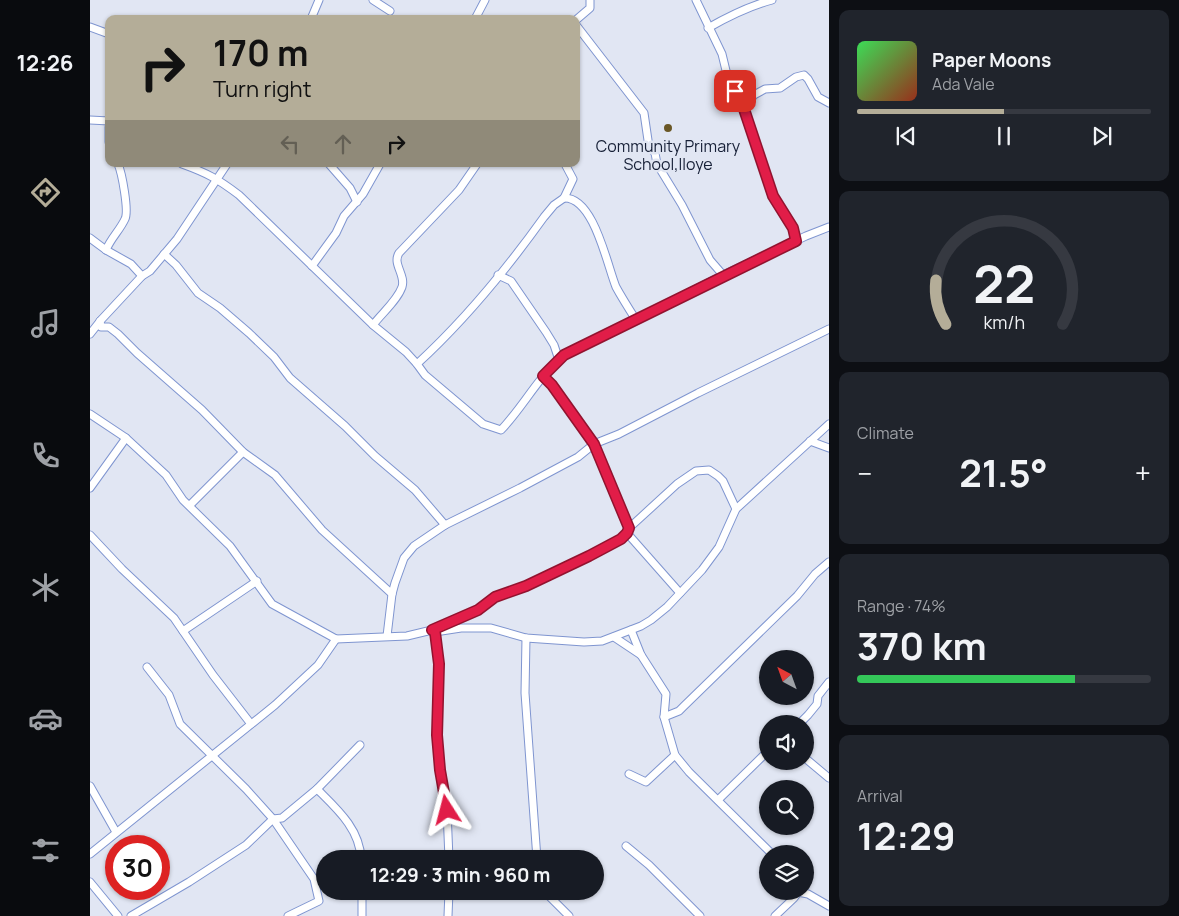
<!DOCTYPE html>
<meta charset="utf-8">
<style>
body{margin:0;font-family:Manrope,sans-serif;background:#20242c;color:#f1f3f6;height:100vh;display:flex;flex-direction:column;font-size:19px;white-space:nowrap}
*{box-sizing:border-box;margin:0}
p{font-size:16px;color:#9ea1a6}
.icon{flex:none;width:28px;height:28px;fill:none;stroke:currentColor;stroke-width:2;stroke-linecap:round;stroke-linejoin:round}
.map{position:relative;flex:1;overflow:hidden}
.details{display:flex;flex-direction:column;gap:10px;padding:10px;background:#0d0f14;width:350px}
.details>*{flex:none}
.top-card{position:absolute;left:15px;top:15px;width:475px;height:152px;border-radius:10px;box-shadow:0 1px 4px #0004;background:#b4ad98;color:#111;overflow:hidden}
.needle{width:32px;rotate:319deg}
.buttons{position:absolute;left:669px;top:650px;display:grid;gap:10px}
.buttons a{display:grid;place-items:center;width:55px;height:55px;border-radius:50%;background:#171b24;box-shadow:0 1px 4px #0004;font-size:25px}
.speed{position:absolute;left:15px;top:835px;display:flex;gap:10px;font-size:25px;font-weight:700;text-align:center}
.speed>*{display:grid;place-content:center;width:65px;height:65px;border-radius:50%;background:#171b24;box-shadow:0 1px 4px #0004;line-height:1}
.speed .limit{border:8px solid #d22;background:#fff;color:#111}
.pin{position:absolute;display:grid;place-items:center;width:42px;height:42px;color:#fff;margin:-21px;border-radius:10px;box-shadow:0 2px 8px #0006}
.me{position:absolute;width:55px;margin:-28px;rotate:351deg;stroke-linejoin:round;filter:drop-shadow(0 0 4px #0008)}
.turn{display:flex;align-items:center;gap:18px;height:105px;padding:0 25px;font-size:22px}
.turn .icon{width:65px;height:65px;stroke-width:2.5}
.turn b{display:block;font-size:35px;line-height:42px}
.lanes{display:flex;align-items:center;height:48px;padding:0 25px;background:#0003;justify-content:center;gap:25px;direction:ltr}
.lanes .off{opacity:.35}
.big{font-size:38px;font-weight:700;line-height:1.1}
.details .tile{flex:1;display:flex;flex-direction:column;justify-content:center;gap:8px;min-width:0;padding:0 18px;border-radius:10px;background:#20242c}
.details .dial{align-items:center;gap:0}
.dial svg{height:130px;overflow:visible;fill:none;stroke:#363941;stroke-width:7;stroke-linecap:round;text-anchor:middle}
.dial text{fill:#f1f3f6;stroke:none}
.song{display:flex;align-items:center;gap:15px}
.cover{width:60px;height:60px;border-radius:8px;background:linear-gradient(135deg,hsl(130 70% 55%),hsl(10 70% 35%))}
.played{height:5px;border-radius:2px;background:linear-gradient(90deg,#b4ad98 50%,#363941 50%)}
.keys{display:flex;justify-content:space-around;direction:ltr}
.heat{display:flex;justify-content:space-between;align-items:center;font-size:28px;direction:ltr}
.charge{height:8px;border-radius:4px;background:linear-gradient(90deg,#34c759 74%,#363941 0)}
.trip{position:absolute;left:226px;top:850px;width:288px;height:50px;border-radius:25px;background:#171b24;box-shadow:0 1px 4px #0004;font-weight:700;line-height:50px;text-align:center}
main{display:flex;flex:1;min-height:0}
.menu{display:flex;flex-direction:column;width:90px;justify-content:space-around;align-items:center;background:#090b0e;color:#9ea1a6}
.menu .icon{width:35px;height:35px}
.menu .active{color:#b4ad98}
.menu b{font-size:22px;color:#f1f3f6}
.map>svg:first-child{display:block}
</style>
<main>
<nav class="menu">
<b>12:26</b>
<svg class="icon active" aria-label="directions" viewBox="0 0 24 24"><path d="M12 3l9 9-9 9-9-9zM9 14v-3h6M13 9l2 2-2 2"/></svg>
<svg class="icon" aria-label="music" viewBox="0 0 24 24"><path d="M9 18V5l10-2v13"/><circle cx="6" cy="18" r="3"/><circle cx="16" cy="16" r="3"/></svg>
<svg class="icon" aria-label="phone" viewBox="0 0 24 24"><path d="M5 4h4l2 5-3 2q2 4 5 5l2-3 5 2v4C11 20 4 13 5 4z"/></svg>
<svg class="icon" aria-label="climate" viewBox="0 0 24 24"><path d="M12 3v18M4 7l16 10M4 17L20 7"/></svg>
<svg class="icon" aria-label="car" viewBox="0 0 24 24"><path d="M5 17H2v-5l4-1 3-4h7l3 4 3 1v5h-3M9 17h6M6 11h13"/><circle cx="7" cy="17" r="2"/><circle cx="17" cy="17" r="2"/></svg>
<svg class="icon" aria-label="filters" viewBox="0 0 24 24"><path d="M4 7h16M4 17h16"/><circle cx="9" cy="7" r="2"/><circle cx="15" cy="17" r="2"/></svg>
</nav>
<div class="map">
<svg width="739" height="916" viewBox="0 0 739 916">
<rect width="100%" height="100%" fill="#e1e6f3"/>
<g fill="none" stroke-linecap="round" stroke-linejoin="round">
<g stroke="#7f95d0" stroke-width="9">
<g id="minor">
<polyline points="283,0 300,11"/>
<polyline points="606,0 632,54 639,83 651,100 659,102 664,95 675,89 690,88 706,77 714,75 718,79 728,97 739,103"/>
<polyline points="221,19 229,0"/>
<polyline points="385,19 395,0"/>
<polyline points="486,20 500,8 500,0"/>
<polyline points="486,25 554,113 559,147 565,153 567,164 592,205 620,260 633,275"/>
<polyline points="0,27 19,34"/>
<path d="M618 28C639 16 659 6 682 0"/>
<polyline points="651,100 683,196 703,228 706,241"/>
<polyline points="0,120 19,121"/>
<polyline points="19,127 19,142"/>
<path d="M92 164C117 173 128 179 149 195L283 325 316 352 327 364 335 375 393 424 411 430C433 407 448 377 473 356 481 349 494 346 504 341 518 334 531 326 546 320L633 275 716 236 739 227"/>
<polyline points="239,164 260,188 267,202"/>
<path d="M474 198C504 197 517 265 526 287 532 298 539 309 546 320"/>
<polyline points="0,238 16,250 41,264 52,276"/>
<path d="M16 250C21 238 30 230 35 219 39 211 32 173 28 164"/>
<polyline points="74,254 86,265 108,293 130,308 159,333 184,357 200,378 255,426 285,456 325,490 355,525"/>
<polyline points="222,266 246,233 254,216 273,194 290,164"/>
<polyline points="408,275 421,281 456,332 464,345 469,360"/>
<polyline points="10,321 11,327 19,327 28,334 47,353 112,410 153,452 185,475 232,530 302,594"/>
<path d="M283 325C292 313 307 301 312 287 316 275 302 264 309 253L369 190 387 164"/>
<polyline points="0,334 11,320 52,276 60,271 87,239 137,164"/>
<path d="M327 364C375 320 416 270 454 217L464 205 474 198 483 179 475 164"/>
<polyline points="453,376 462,385 504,444 539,528"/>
<polyline points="0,414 36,438 76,475 93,500 140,546 182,604 246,639 317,636 342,630 345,632 371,628 401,628 436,638 494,642 512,641 551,626 561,620 577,607 612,570 629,547 646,509 739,424"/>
<polyline points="720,441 739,448"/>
<polyline points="0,488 36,438"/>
<polyline points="100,505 153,452"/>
<polyline points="537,533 590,593"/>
<polyline points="0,535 32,569 84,618 123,675 161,724"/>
<polyline points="343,630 388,610 405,597 436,586 499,556 531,539 537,533 539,528 550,518 587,484 606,471 619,470 628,476 633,481 646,509"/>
<polyline points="541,630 551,655 576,694 574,717 585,755 599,772 682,854"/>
<polyline points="93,631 167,581"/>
<polyline points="345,632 349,664 347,735 351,770 357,810 359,859"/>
<polyline points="297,636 302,594 305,583 314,558 324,546 355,525 430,488 488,457 504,444 529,434 608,393 739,329"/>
<polyline points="524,637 551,655"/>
<polyline points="436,638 435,693 447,859"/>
<polyline points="57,667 79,695 90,724 156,789 183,819 224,879 229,901 198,916"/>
<polyline points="574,717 589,711 594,706 707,596 725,574 739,562"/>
<polyline points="709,724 718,715 727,704 728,696 739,682"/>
<polyline points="715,758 739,778"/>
<polyline points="539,774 556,782 585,755"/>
<polyline points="0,786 26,832"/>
<path d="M227 789C247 809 270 829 271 859"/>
<polyline points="628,800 678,751"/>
<polyline points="536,846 559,865 610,916"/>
<polyline points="0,854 185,705 228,665 246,639"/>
<polyline points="0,882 28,916"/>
<polyline points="272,891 272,916"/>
<polyline points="454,891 479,916"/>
<polyline points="708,892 718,894 739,906"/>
<polyline points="41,916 99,882 156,845 183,819 192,818 227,789 270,745"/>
<polyline points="358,916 359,891"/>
<polyline points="685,916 704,898 709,891"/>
</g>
</g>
<use href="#minor" stroke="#fff" stroke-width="7"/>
</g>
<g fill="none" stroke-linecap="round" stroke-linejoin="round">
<g stroke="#92132f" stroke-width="12">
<polyline id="route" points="357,810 350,770 347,735 349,664 345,632 342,630 388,610 405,597 436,586 499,556 531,539 537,533 539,528 504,444 462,385 453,376 474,355 706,241 703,228 683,196 651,100 645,91"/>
</g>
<use href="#route" stroke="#e11d48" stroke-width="9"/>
</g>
<circle fill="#6a5725" stroke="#e1e6f3" stroke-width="2" cx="578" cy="128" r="5"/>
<g text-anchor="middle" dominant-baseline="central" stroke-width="5" stroke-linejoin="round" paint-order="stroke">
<g font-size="16" fill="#172037" stroke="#e1e6f3">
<text x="578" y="146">Community Primary<tspan x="578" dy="18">School,Iloye</tspan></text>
</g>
</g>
</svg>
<div class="buttons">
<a><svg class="needle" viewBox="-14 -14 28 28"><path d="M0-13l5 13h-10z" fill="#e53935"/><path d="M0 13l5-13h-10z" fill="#9ea1a6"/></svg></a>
<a><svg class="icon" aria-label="sound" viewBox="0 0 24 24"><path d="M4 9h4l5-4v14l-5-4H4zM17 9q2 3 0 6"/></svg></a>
<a><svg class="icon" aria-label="search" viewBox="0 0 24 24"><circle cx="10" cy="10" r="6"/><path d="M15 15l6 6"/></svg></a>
<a><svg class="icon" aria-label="layers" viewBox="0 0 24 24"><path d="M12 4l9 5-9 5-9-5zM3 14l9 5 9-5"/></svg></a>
</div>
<div class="speed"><div class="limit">30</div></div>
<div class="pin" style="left:645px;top:91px;background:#d93025"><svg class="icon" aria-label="arrive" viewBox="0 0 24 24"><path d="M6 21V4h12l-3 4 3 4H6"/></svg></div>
<svg class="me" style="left:357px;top:810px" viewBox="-20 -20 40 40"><path d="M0-17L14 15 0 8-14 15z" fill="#e11d48" stroke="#fff" stroke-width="4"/></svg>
<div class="trip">12:29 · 3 min · 960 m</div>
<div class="top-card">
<div class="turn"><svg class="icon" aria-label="right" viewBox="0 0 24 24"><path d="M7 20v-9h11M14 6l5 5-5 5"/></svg><div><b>170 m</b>Turn right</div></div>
<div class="lanes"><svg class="icon off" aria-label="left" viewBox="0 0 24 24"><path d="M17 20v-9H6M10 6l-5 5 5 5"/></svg><svg class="icon off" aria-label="ahead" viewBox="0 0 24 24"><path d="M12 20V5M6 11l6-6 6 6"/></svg><svg class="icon" aria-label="right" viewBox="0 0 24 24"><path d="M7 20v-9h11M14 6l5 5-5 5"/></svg></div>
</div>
</div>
<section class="details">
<div class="tile">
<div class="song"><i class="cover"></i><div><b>Paper Moons</b><p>Ada Vale</p></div></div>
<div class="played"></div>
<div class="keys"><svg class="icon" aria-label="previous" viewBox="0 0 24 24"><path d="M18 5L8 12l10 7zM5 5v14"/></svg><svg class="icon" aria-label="pause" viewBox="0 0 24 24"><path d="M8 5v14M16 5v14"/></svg><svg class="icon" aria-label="next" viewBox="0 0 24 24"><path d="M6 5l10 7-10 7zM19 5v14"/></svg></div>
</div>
<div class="tile dial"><svg viewBox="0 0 100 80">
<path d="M14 69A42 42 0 1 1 86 69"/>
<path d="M14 69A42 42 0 0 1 8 42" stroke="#b4ad98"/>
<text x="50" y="56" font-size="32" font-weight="700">22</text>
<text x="50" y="72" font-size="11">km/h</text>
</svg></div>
<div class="tile"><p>Climate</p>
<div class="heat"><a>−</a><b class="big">21.5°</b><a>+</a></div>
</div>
<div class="tile"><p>Range · 74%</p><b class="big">370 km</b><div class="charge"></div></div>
<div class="tile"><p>Arrival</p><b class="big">12:29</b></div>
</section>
</main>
